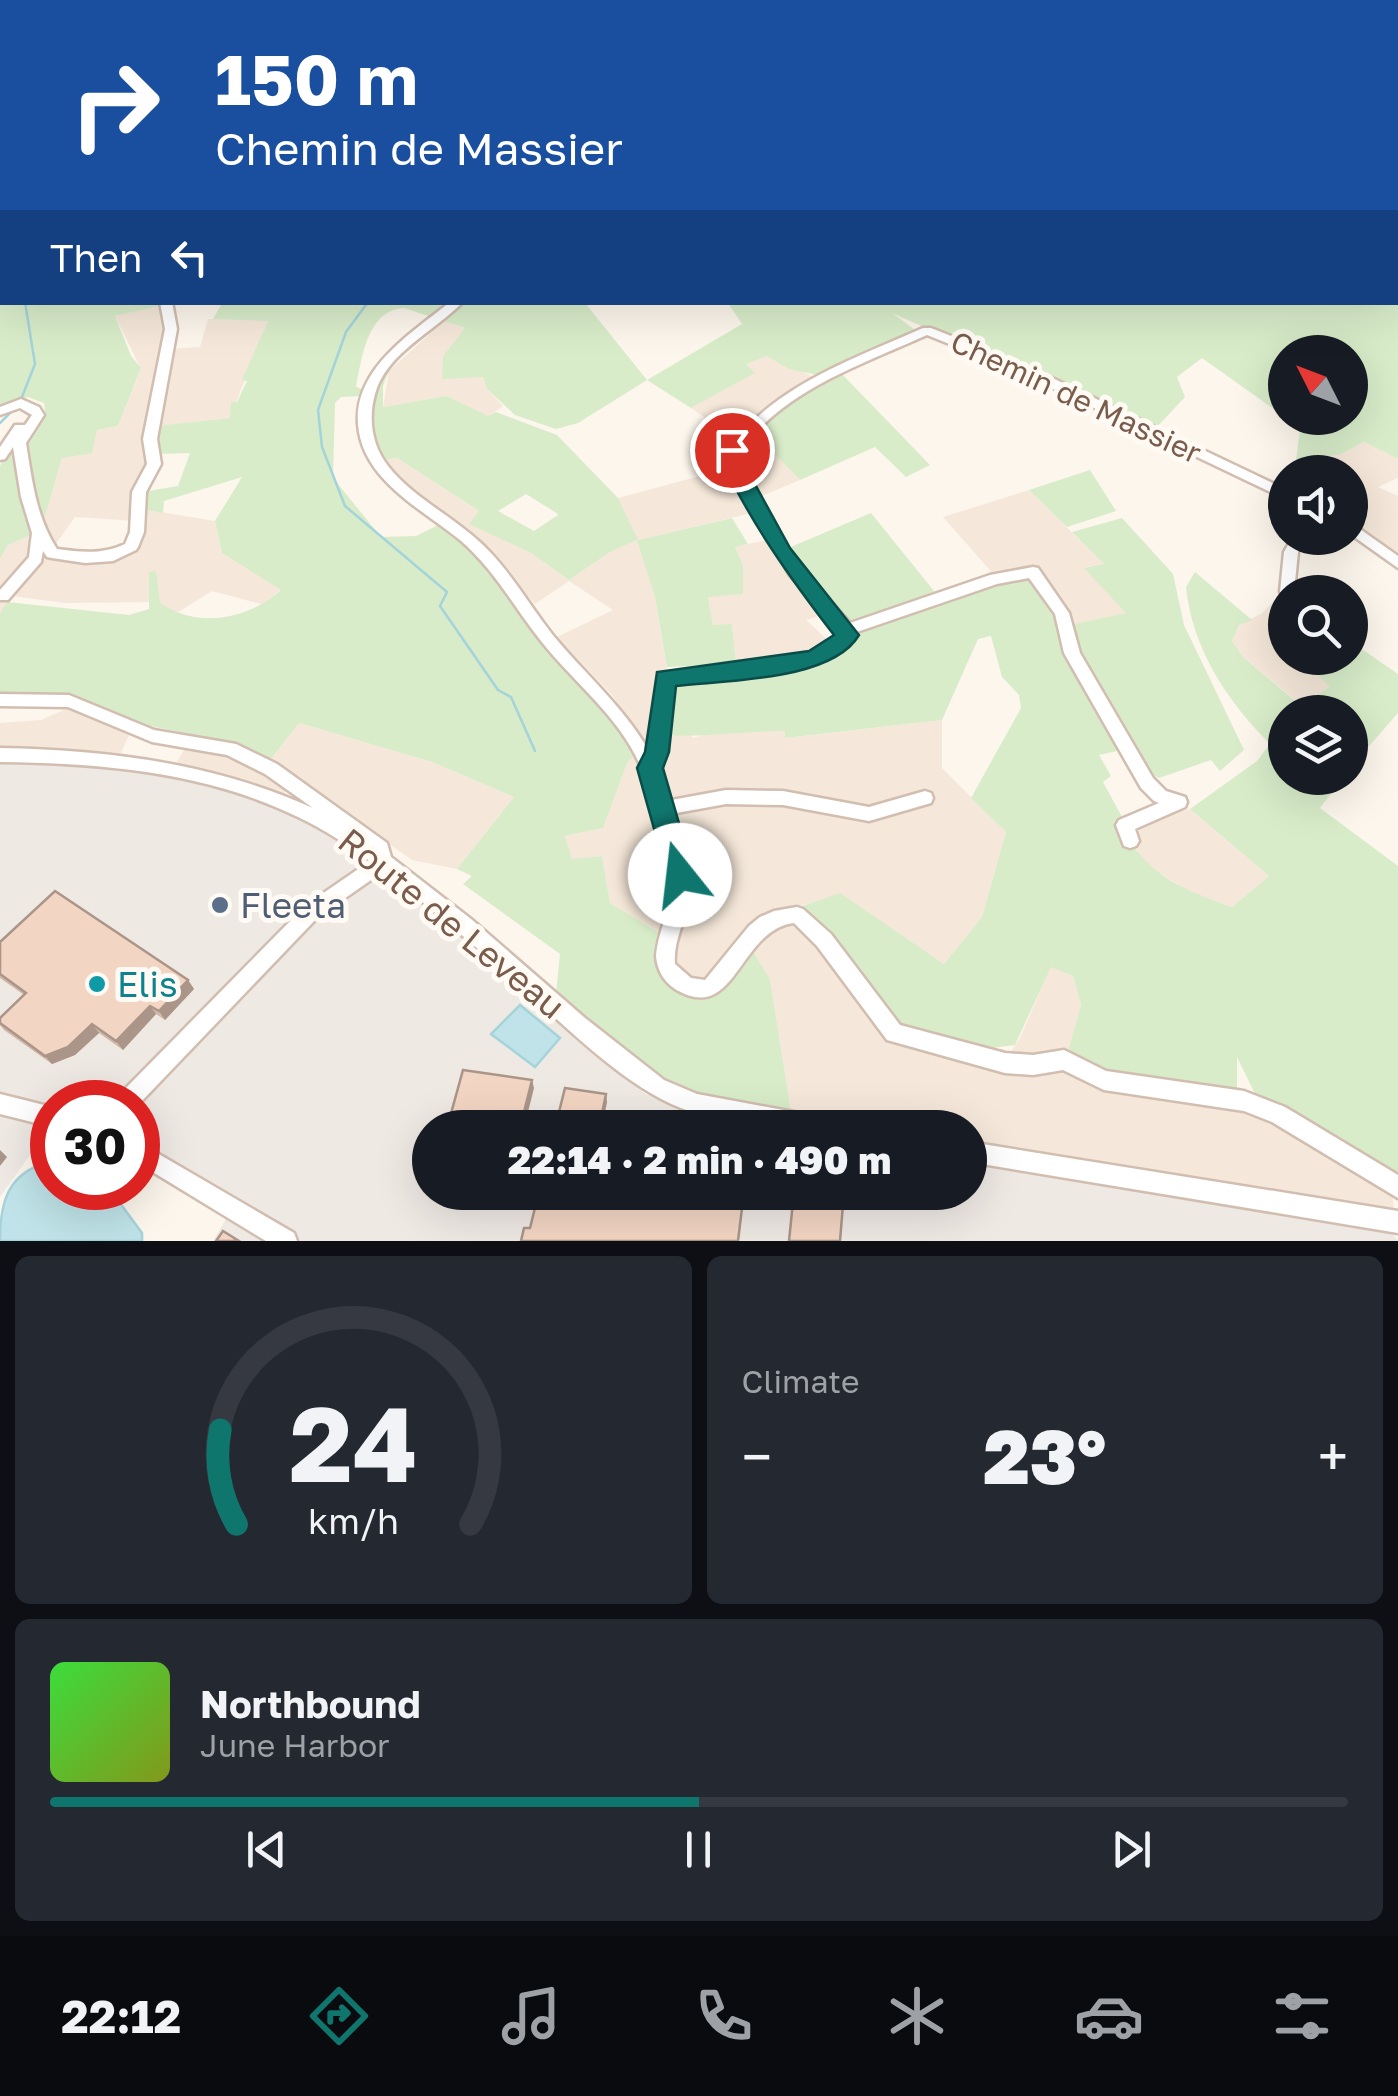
<!DOCTYPE html>
<meta charset="utf-8">
<style>
body{margin:0;font-family:"Golos Text",sans-serif;background:#242831;color:#f1f3f6;height:100vh;display:flex;flex-direction:column;font-size:38px;white-space:nowrap}
*{box-sizing:border-box;margin:0}
p{font-size:32px;color:#9ea1a6}
.icon{flex:none;width:55px;height:55px;fill:none;stroke:currentColor;stroke-width:2;stroke-linecap:round;stroke-linejoin:round}
.map{position:relative;height:1241px;overflow:hidden}
.panel{display:flex;flex-direction:column;gap:15px;padding:15px;background:#0d0f14;flex:1}
.panel>*{flex:none}
.hud{position:absolute;left:0px;top:0px;width:1400px;height:305px;box-shadow:0 10px 40px #0002;background:#1a4fa0;color:#fff;overflow:hidden}
.needle{width:65px;rotate:312deg}
.controls{position:absolute;left:1268px;top:335px;display:grid;gap:20px}
.controls a{display:grid;place-items:center;width:100px;height:100px;border-radius:50%;background:#171b24;box-shadow:0 10px 40px #0002;font-size:50px}
.speed{position:absolute;left:30px;top:1080px;display:flex;gap:20px;font-size:50px;font-weight:700;text-align:center}
.speed>*{display:grid;place-content:center;width:130px;height:130px;border-radius:50%;background:#171b24;box-shadow:0 10px 40px #0002;line-height:1}
.speed .limit{border:15px solid #d22;background:#fff;color:#111}
.pin{position:absolute;display:grid;place-items:center;width:85px;height:85px;color:#fff;margin:-42px;border:5px solid #fff;border-radius:50%;box-shadow:0 2px 10px #0007}
.me{position:absolute;width:110px;margin:-55px;rotate:344deg;stroke-linejoin:round;filter:drop-shadow(0 0 8px #0008)}
.turn{display:flex;align-items:center;gap:35px;height:210px;padding:0 50px;font-size:45px}
.turn .icon{width:130px;height:130px;stroke-width:2.5}
.turn b{display:block;font-size:70px;line-height:85px}
.then{display:flex;align-items:center;height:95px;padding:0 50px;background:#0003;gap:20px;font-size:38px}
.big{font-size:75px;font-weight:800;line-height:1.1}
.panel .widget{flex:1;display:flex;flex-direction:column;justify-content:center;gap:15px;min-width:0;padding:0 35px;border-radius:15px;background:#242831}
.panel .dial{align-items:center;gap:0}
.dial svg{height:260px;overflow:visible;fill:none;stroke:#363941;stroke-width:7;stroke-linecap:round;text-anchor:middle}
.dial text{fill:#f1f3f6;stroke:none}
.song{display:flex;align-items:center;gap:30px}
.cover{width:120px;height:120px;border-radius:15px;background:linear-gradient(135deg,hsl(120 70% 55%),hsl(70 70% 35%))}
.played{height:10px;border-radius:5px;background:linear-gradient(90deg,#0f766e 50%,#363941 50%)}
.keys{display:flex;justify-content:space-around;direction:ltr}
.heat{display:flex;justify-content:space-between;align-items:center;font-size:55px;direction:ltr}
.panel .tiles{flex:1;display:grid;gap:15px;grid-template-columns:1fr 1fr}
.widget:last-child{grid-column:span 2}
.trip{position:absolute;left:412px;top:1110px;width:575px;height:100px;border-radius:50px;background:#171b24;box-shadow:0 10px 40px #0002;font-weight:800;line-height:100px;text-align:center}
.menu{display:flex;height:160px;justify-content:space-around;align-items:center;background:#090b0e;color:#9ea1a6}
.menu .icon{width:70px;height:70px}
.menu .on{color:#0f766e}
.menu b{font-size:45px;color:#f1f3f6}
.map>svg:first-child{display:block}
</style>
<div class="map">
<svg width="1398" height="1241" viewBox="0 0 1398 1241">
<rect width="100%" height="100%" fill="#fdf6ec"/>
<g fill="#f5e8da">
<polygon points="164,305 167,349 200,347 208,319 268,320 230,418 151,427 152,461 135,521 75,517 48,555 79,563 111,560 138,545 142,509 215,521 222,553 281,589 264,605 212,591 175,614 160,602 65,603 12,596 0,613 0,559 8,545 41,530 62,458 97,430 118,426 141,369 115,316"/>
<polygon points="444,321 466,329 443,356 483,378 487,389 503,406 488,417 447,396 383,407 389,371"/>
<polygon points="767,356 818,379 751,429 800,480 750,501 756,512 638,540 655,597 667,667 660,680 693,738 716,731 785,731 786,738 942,720 942,768 1006,832 982,917 944,964 840,894 770,915 742,932 717,973 708,980 688,979 671,962 673,941 610,903 602,856 572,860 565,836 603,828 628,761 646,750 612,695 557,637 613,610 569,581 535,604 493,558 428,512 380,460 397,458 480,512 470,524 531,553 569,580 610,552 637,540 618,498 737,466 742,444 691,408 754,373 746,364"/>
<polygon points="1364,442 1398,459 1398,478 1378,487 1398,496 1398,559 1350,525 1350,472 1302,472 1296,460 1339,455"/>
<polygon points="1029,490 1105,565 1085,567 1127,613 1069,625 1037,572 1031,567 995,576 943,517"/>
<polygon points="771,539 826,614 806,620 832,644 810,657 736,664 732,625 713,626 708,596 742,594 743,565 735,547"/>
<polygon points="1279,596 1285,598 1285,658 1307,658 1309,667 1330,687 1301,705 1243,657 1232,641 1239,625 1262,613"/>
<polygon points="73,706 131,731 119,757 0,751 0,723 41,720"/>
<polygon points="299,723 432,762 514,797 457,869 412,860 270,760"/>
<polygon points="187,744 226,751 289,787 281,797 175,766"/>
<polygon points="1190,809 1269,876 1232,907 1192,893 1144,863 1126,829 1129,825"/>
<polygon points="796,920 1000,1067 1020,1038 1051,966 1073,976 1081,1005 1065,1064 1261,1112 1392,1191 1394,1211 970,1142 970,1128 887,1127 791,1111 770,979 748,943"/>
</g>
<polygon fill="#efe9e4" points="47,761 150,772 249,797 303,819 389,875 645,1094 765,1127 430,1128 430,1192 970,1192 970,1162 1389,1229 1398,1241 213,1241 237,1200 138,1140 138,1102 52,1102 52,1142 30,1155 0,1197 0,762"/>
<g fill="#d8ecc9" fill-rule="evenodd">
<path d="M1398 132V459L1364 442 1339 455 1296 460 1300 430 1285 418H1350V352H1285V417L1202 358 1177 377 1185 397 1155 429 892 313 918 332 821 376 789 369 767 356 746 364 755 373 691 408 647 380 578 423 556 429 515 415 487 389 483 377 442 379 443 356 465 328 404 308C367 310 362 358 356 387L365 390 361 396 341 397 335 403 333 478 381 537 416 536 438 525C505 568 593 686 639 754L628 761 603 828 565 836 572 859 602 856 610 903 661 934 674 988 706 1000 732 980 748 943 770 979 791 1111 681 1089 635 1059 556 993 560 954 463 884 472 876 457 869 514 797 432 762 299 723 270 760 219 740 126 721 78 698 0 695V613L7 602 129 615 149 609V572L156 571 160 602C195 630 250 619 281 590L222 553 215 521 242 477 164 501 163 513 142 509 148 491 178 486 190 453 157 454 156 426 230 418 231 402H237L247 381 242 380 268 321 213 319 222 303H585L647 380 742 324 728 303 1398 302Z"/>
<path d="M0 241 2 302 164 305 115 316 131 356 141 368 118 426 97 430 92 453 62 458 44 520 40 519C29 476 12 449 45 411L44 403 28 397 0 408Z"/>
<path d="M384 371H389L383 386V407L447 396 488 416 496 412 557 435 618 498 638 540 732 518 748 544 735 547 743 565V594L708 597 713 625 732 624 736 664 667 667 655 597 637 540 610 552 569 580 531 553 469 524 479 511 397 458 380 460 368 406ZM526 494 558 514V515L534 531 498 511Z"/>
<polygon points="841,373 930,465 906,477 875,447 800,480 754,433 792,402"/>
<polygon points="14,438 35,533 8,545 0,559 0,466"/>
<polygon points="1090,470 1116,511 1067,527 1029,490"/>
<polygon points="871,513 938,596 851,623 843,620 799,572 786,549"/>
<polygon points="1122,518 1173,574 1184,625 1244,750 1220,771 1211,760 1159,778 1145,771 1076,653 1069,625 1126,613 1084,568 1104,564 1072,532"/>
<path d="M1195 572 1252 620 1239 625 1232 641 1243 657 1300 705 1330 687 1309 667 1307 658H1350V641L1398 674V713L1350 768V712H1285V778H1343L1320 808 1398 866V1178L1256 1096 1237 1057V1095L1098 1071 1067 1055 1081 1005 1073 976 1051 967 1015 1045 984 1049 914 1034 894 1021 816 921 799 907 840 893 944 964 982 917 1006 832 971 798 1021 708 1019 695 1002 677 991 636 978 639 942 720 785 738V731C744 731 703 738 664 735L667 689 679 676C744 672 821 681 866 627L1026 574 1057 610 1122 750 1099 755 1111 776 1103 782 1122 817 1117 834 1122 842 1133 845C1155 879 1195 894 1232 907L1269 876 1190 809 1257 761 1270 744C1227 701 1192 648 1186 587Z"/>
</g>
<g fill="#bfe3e8" stroke="#a5d3da" stroke-width="2.5">
<polygon points="520,1005 560,1038 535,1067 491,1034"/>
<path d="M49 1162 52 1188 111 1191 142 1233V1241H0C0 1203 7 1173 49 1162Z"/>
</g>
<g fill="none" stroke-linecap="round" stroke-linejoin="round">
<g stroke="#a5d3da" stroke-width="2.5">
<polyline points="368,302 346,332 318,410 322,447 345,506 447,592 440,606 498,690 511,697 535,751"/>
<polyline points="20,402 35,364 25,302"/>
<polyline points="0,423 15,408"/>
</g>
<g stroke="#d1beb0" stroke-width="5">
<g id="minor">
<rect x="0" y="202" width="2" height="7"/>
<path d="M160 302H172L177 329 157 439 161 464 146 492 144 532 138 547 136 550 113 561 85 563 52 558 47 557 43 551 41 562 8 600H0V590L29 557 32 533 21 497 13 447 5 459 0 460V447L15 425H25L32 415 20 408 0 415V407L21 399 39 407 44 415 26 443C32 480 36 517 57 549 81 552 102 555 125 544L130 532 132 492 147 464 143 439 165 329Z"/>
<path d="M450 302H463C435 331 386 353 375 394 368 419 372 446 388 466 415 500 457 518 487 549 512 574 530 606 552 634 584 673 623 706 649 751L659 675 810 654 838 638 839 631 789 574 723 457C767 388 851 360 923 328H931L1027 366 1285 489V499L1019 372 927 335C861 365 777 392 737 457L799 567 850 623 990 575 1033 567 1038 568 1069 613 1080 653 1153 778 1166 791 1185 797 1187 802 1185 807 1135 829 1139 841 1136 846 1130 848 1124 846 1116 825 1119 820 1159 803 1154 801 1141 788 1064 653 1055 614 1029 578 997 584 854 633 850 645 813 665 672 684 665 752 658 768 666 801 726 790 783 791 869 807 925 791 931 793 933 798 931 803 869 821 783 805 726 804 671 814C681 841 693 871 688 901 685 923 673 941 675 964L691 978 705 980 749 926 760 917 774 911 797 907 803 909 831 934 900 1025 1005 1053 1033 1055 1064 1050 1106 1071 1244 1091 1285 1107 1398 1175V1198L1272 1122 1244 1111 1104 1090 1063 1070 1033 1075 1005 1073 887 1040 817 946 794 923C738 930 736 1026 675 989 663 981 657 969 656 956 658 930 672 908 671 882 670 856 660 833 652 809 647 795 646 778 640 765 619 716 573 682 541 641 514 607 494 569 460 540 422 509 362 480 358 424 354 368 412 333 450 302Z"/>
<polygon points="1350,522 1398,556 1398,568 1350,534"/>
<polygon points="1292,538 1306,538 1298,552 1294,592 1285,592 1285,597 1280,592 1284,552"/>
<path d="M0 694 69 695 154 730 236 744 277 764 387 843 391 857 471 919 585 1018 664 1080 697 1094 826 1118 833 1121 836 1128C789 1128 744 1127 699 1114 634 1097 569 1029 519 985 475 946 430 907 384 871L318 917 138 1105V1102H116L119 1095 306 905 370 861C347 845 324 829 298 817 206 772 101 763 0 762V748C109 750 213 763 313 808L265 774 227 755 152 742 68 707 0 706Z"/>
<polygon points="0,1094 52,1107 52,1127 0,1114"/>
<polygon points="138,1142 294,1233 297,1241 266,1241 138,1163"/>
<polygon points="970,1142 1398,1211 1398,1233 970,1162"/>
</g>
</g>
<use href="#minor" fill="#fff" fill-rule="evenodd"/>
</g>
<g fill="#d1b7a8">
<polygon points="0,942 188,980 194,989 165,1020 156,1014 123,1050 99,1033 75,1055 52,1064 4,1030 0,1025 0,1018 24,995 0,978"/>
<polygon points="465,1192 508,1192 506,1199"/>
</g>
<g fill="#aa9588">
<polygon points="188,980 194,989 165,1020 159,1011"/>
<polygon points="150,1006 156,1014 123,1050 116,1041"/>
<polygon points="92,1024 99,1033 75,1055 52,1064 45,1056"/>
<polygon points="532,1080 534,1088 524,1128 520,1128"/>
<polygon points="606,1094 607,1102 602,1128 599,1128"/>
<polygon points="0,1150 7,1157 0,1166"/>
</g>
<g fill="#f3d5c3" stroke="#aa9588" stroke-width="2.5">
<polygon points="55,891 188,980 159,1011 150,1006 116,1041 92,1024 68,1047 45,1056 0,1023 0,1018 26,993 0,974 0,942"/>
<polygon points="463,1070 532,1080 520,1128 447,1128"/>
<polygon points="565,1088 606,1094 599,1128 555,1128"/>
<polygon points="539,1192 744,1192 738,1241 521,1241 524,1228 530,1228"/>
<polygon points="794,1192 844,1192 840,1241 789,1241"/>
<polygon points="223,1231 239,1241 216,1241"/>
</g>
<path fill="#0f766e" stroke="#0a4d48" stroke-width="2.5" d="M732 444 742 450 740 457 790 548 859 635C832 681 726 680 676 686L669 752 663 768 694 875 690 883H671L667 875 637 768 645 752 657 672 809 651 834 635C790 578 750 522 720 457L725 446Z"/>
<circle fill="#5c6f8a" stroke="#fffaf3" stroke-width="4" cx="220" cy="905" r="10"/>
<circle fill="#0f9aa8" stroke="#fffaf3" stroke-width="4" cx="97" cy="984" r="10"/>
<g text-anchor="middle" dominant-baseline="central" stroke-width="10" stroke-linejoin="round" paint-order="stroke">
<g font-size="30" fill="#7a5c4d" stroke="#fffaf3">
<text transform="translate(1076 397) rotate(25)">Chemin de Massier</text>
</g>
<g font-size="35" fill="#4e5e75" stroke="#fffaf3" text-anchor="start">
<text x="240" y="905">Fleeta</text>
</g>
<g font-size="35" fill="#7a5c4d" stroke="#fffaf3">
<text transform="translate(452 923) rotate(39)">Route de Leveau</text>
</g>
<g font-size="35" fill="#0d838f" stroke="#fffaf3" text-anchor="start">
<text x="117" y="984">Elis</text>
</g>
</g>
</svg>
<div class="controls">
<a><svg class="needle" viewBox="-14 -14 28 28"><path d="M0-13l5 13h-10z" fill="#e53935"/><path d="M0 13l5-13h-10z" fill="#9ea1a6"/></svg></a>
<a><svg class="icon" aria-label="sound" viewBox="0 0 24 24"><path d="M4 9h4l5-4v14l-5-4H4zM17 9q2 3 0 6"/></svg></a>
<a><svg class="icon" aria-label="search" viewBox="0 0 24 24"><circle cx="10" cy="10" r="6"/><path d="M15 15l6 6"/></svg></a>
<a><svg class="icon" aria-label="layers" viewBox="0 0 24 24"><path d="M12 4l9 5-9 5-9-5zM3 14l9 5 9-5"/></svg></a>
</div>
<div class="speed"><div class="limit">30</div></div>
<div class="pin" style="left:732px;top:450px;background:#d93025"><svg class="icon" aria-label="arrive" viewBox="0 0 24 24"><path d="M6 21V4h12l-3 4 3 4H6"/></svg></div>
<svg class="me" style="left:680px;top:875px" viewBox="-20 -20 40 40"><circle r="19" fill="#fff"/><path d="M0-13L10 11 0 6-10 11z" fill="#0f766e"/></svg>
<div class="trip">22:14 · 2 min · 490 m</div>
<div class="hud">
<div class="turn"><svg class="icon" aria-label="right" viewBox="0 0 24 24"><path d="M7 20v-9h11M14 6l5 5-5 5"/></svg><div><b>150 m</b>Chemin de Massier</div></div>
<div class="then">Then<svg class="icon" aria-label="left" viewBox="0 0 24 24"><path d="M17 20v-9H6M10 6l-5 5 5 5"/></svg></div>
</div>
</div>
<section class="panel">
<div class="tiles">
<div class="widget dial"><svg viewBox="0 0 100 80">
<path d="M14 69A42 42 0 1 1 86 69"/>
<path d="M14 69A42 42 0 0 1 9 40" stroke="#0f766e"/>
<text x="50" y="56" font-size="32" font-weight="700">24</text>
<text x="50" y="72" font-size="11">km/h</text>
</svg></div>
<div class="widget"><p>Climate</p>
<div class="heat"><a>−</a><b class="big">23°</b><a>+</a></div>
</div>
<div class="widget">
<div class="song"><i class="cover"></i><div><b>Northbound</b><p>June Harbor</p></div></div>
<div class="played"></div>
<div class="keys"><svg class="icon" aria-label="previous" viewBox="0 0 24 24"><path d="M18 5L8 12l10 7zM5 5v14"/></svg><svg class="icon" aria-label="pause" viewBox="0 0 24 24"><path d="M8 5v14M16 5v14"/></svg><svg class="icon" aria-label="next" viewBox="0 0 24 24"><path d="M6 5l10 7-10 7zM19 5v14"/></svg></div>
</div>
</div>
</section>
<nav class="menu">
<b>22:12</b>
<svg class="icon on" aria-label="directions" viewBox="0 0 24 24"><path d="M12 3l9 9-9 9-9-9zM9 14v-3h6M13 9l2 2-2 2"/></svg>
<svg class="icon" aria-label="music" viewBox="0 0 24 24"><path d="M9 18V5l10-2v13"/><circle cx="6" cy="18" r="3"/><circle cx="16" cy="16" r="3"/></svg>
<svg class="icon" aria-label="phone" viewBox="0 0 24 24"><path d="M5 4h4l2 5-3 2q2 4 5 5l2-3 5 2v4C11 20 4 13 5 4z"/></svg>
<svg class="icon" aria-label="climate" viewBox="0 0 24 24"><path d="M12 3v18M4 7l16 10M4 17L20 7"/></svg>
<svg class="icon" aria-label="car" viewBox="0 0 24 24"><path d="M5 17H2v-5l4-1 3-4h7l3 4 3 1v5h-3M9 17h6M6 11h13"/><circle cx="7" cy="17" r="2"/><circle cx="17" cy="17" r="2"/></svg>
<svg class="icon" aria-label="filters" viewBox="0 0 24 24"><path d="M4 7h16M4 17h16"/><circle cx="9" cy="7" r="2"/><circle cx="15" cy="17" r="2"/></svg>
</nav>
